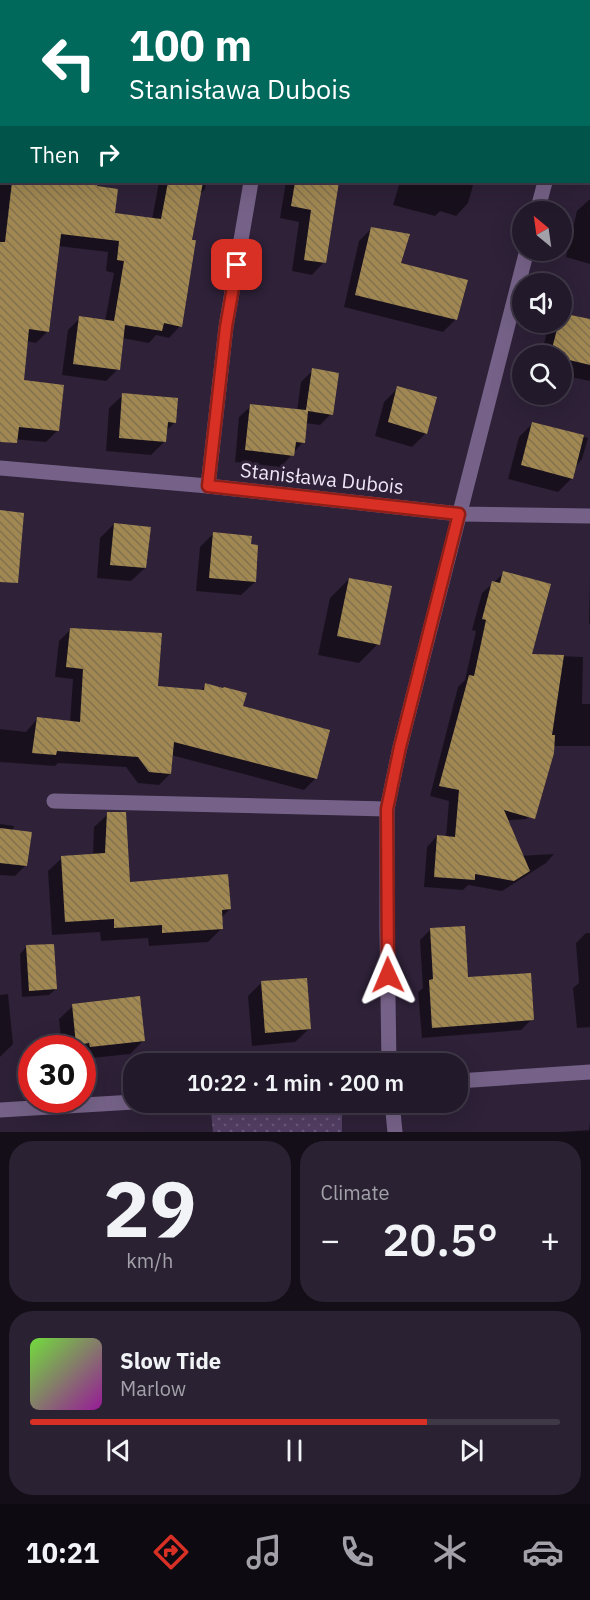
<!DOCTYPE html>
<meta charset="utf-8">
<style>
body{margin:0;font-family:"IBM Plex Sans",sans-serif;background:#2a2232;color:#f1f3f6;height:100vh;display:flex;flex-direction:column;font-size:22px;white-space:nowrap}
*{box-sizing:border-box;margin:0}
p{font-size:20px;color:#a2a0a8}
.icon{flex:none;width:33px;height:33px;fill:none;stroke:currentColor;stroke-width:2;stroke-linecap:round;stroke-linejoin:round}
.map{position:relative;height:1132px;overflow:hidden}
.drawer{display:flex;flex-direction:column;gap:9px;padding:9px;background:#130e17;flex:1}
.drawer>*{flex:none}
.top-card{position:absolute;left:0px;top:0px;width:591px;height:183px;box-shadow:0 6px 24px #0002,0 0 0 2px #3f3847;background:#00695c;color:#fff;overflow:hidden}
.needle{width:39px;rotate:331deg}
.fabs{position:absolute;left:512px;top:201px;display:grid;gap:12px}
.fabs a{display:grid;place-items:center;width:60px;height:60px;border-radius:50%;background:#22192a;box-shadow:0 6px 24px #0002,0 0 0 2px #3f3847;font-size:30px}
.speed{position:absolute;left:18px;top:1035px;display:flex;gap:12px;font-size:30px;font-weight:700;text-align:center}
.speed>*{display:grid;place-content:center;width:78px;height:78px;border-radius:50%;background:#22192a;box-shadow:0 6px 24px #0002,0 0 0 2px #3f3847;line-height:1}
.speed .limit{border:9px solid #d22;background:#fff;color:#111}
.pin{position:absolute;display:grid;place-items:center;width:51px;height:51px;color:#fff;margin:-26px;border-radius:12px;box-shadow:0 3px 9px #0006}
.me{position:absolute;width:66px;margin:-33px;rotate:359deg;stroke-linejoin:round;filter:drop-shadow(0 0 4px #0008)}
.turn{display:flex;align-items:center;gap:21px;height:126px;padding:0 30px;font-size:27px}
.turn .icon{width:78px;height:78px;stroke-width:2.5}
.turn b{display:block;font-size:42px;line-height:51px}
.then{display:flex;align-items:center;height:57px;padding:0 30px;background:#0003;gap:12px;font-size:22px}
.big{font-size:45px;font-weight:600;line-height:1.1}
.drawer .widget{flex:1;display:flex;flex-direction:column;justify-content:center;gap:9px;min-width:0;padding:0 21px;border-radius:24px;background:#2a2232}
.drawer .dial{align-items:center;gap:0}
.dial b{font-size:78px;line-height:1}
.song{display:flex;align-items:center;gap:18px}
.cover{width:72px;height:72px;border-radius:9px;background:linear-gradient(135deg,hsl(100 70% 55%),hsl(300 70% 35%))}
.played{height:6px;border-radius:3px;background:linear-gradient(90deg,#d93025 75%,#3f3847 75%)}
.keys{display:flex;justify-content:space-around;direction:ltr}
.heat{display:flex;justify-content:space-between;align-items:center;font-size:33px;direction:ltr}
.drawer .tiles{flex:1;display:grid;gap:9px;grid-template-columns:1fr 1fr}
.widget:last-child{grid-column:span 2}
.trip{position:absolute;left:123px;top:1053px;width:345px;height:60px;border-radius:24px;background:#22192a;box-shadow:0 6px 24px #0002,0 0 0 2px #3f3847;font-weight:600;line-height:60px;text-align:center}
.dock{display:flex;height:96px;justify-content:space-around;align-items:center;background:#0e0a11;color:#a2a0a8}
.dock .icon{width:42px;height:42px}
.dock .selected{color:#d93025}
.dock b{font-size:27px;color:#f1f3f6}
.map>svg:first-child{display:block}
</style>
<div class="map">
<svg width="590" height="1132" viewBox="0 0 590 1132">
<defs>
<pattern id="grass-dots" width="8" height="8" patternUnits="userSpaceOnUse" patternTransform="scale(1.5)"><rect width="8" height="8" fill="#523e63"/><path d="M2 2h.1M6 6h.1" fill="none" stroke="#6b5a7a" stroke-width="1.8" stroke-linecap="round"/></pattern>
<pattern id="building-back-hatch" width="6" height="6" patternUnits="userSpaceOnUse" patternTransform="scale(1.5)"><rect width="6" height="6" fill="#a18852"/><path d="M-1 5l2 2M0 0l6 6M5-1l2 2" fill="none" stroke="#82714f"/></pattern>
</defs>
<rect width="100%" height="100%" fill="#2e2138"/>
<polygon fill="url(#grass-dots)" points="342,1104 342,1132 213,1132 211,1112"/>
<g fill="#0007">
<rect x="17" y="0" width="55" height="2"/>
<polygon points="2,157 2,182 98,182 97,187 113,215 152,219 159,182 206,182 205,189 199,195 190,241 180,326 169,338 156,335 149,343 122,338 118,369 106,381 62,375 68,330 80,318 105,321 114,273 106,271 108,252 58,246 48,331 36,343 26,341 22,382 57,431 46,442 0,438 0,159"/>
<polygon points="286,182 337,182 324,262 312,275 292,271 299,222 280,218"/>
<polygon points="400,182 474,182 468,203 456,216 440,211 435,216 393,205"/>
<polygon points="590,199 590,264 566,257 577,211"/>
<polygon points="371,229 399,264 456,319 443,332 344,307 359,241"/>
<polygon points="561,315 590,321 590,381 561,375 561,356 541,356 548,328 553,322 561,322"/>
<polygon points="313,370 331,414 320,425 305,423 303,442 281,467 235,462 239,417 251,406 297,411 301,382"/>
<polygon points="398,388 426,433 412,447 375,436 384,402"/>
<polygon points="123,395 175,422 166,431 165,441 151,455 106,451 109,408"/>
<polygon points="532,424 588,438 582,459 575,467 572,478 558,492 508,479 519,437"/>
<polygon points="114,524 145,568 131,581 97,578 100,538"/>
<polygon points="213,534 250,546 255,582 241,595 196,591 200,547"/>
<polygon points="504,573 530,655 583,657 582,704 590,704 590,746 553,746 537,808 526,819 496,821 499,857 554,854 546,863 502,891 468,885 463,890 424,887 427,847 437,836 446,837 449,801 430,796 458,687 465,680 476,631 472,630 482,593"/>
<polygon points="590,576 590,624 589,624"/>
<polygon points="349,579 378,644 359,663 318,655 330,598"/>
<polygon points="70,630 157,688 200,691 206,685 241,707 315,779 304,790 171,755 170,774 159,785 138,783 126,767 58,763 55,766 0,762 0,729 26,732 37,719 70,723 73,679 55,677 59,641"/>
<polygon points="108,814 129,884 230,909 221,918 222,928 208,942 149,946 148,938 101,941 100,932 52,935 48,871 62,858 93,856 94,827"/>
<polygon points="0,824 14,826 13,831 26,865 15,876 0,875"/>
<polygon points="431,929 467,979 532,1019 521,1030 422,1038 418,992 423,988 420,940"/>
<polygon points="586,933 590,933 590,1027 577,1028 573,988 579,983 576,943"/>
<polygon points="26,947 56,989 49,995 22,997 20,954"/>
<polygon points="262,982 309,1029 295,1042 252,1046 248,996"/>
<polygon points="8,994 13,1044 0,1057 0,995"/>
<polygon points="73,1006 144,1040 130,1054 82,1059 82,1048 62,1048 59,1019"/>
<polygon points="590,1122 590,1132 561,1132 589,1130"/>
</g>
<g fill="url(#building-back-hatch)">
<polygon points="12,182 98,182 97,186 118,189 115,213 161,219 168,182 203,182 192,240 196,240 182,327 164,323 162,331 125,325 120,370 73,364 79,316 114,321 124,261 117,260 119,241 61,234 49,332 29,329 24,380 64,385 59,431 19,427 17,443 0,442 0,242 5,242"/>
<polygon points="295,182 339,182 326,263 304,260 311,210 291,206"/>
<polygon points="371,227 410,234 401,263 468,280 457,320 355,295"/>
<polygon points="561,313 590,319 590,365 561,358 561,356 550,356 559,322 561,322"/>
<polygon points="312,368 339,373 333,415 308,411 305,443 296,442 294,456 245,450 250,404 306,410"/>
<polygon points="397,386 437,397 427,434 388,422"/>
<polygon points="122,393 178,398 176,423 168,422 166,442 119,438"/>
<polygon points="532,422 584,435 573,479 521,465"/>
<polygon points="0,510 24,513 18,583 0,582"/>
<polygon points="114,523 151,527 146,568 110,565"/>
<polygon points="213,532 252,536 251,544 258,545 256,582 209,578"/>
<polygon points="503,571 551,584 532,654 564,655 552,735 555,735 554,753 535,819 504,810 530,871 514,881 475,874 475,880 434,877 437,835 455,837 459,790 439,786 469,675 474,676 486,620 482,619 492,581 500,583"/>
<polygon points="349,578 392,586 380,645 337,636"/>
<polygon points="70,628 162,633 158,686 204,690 205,683 223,688 224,687 247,693 243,706 330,730 317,779 174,742 171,774 149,772 138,757 57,751 56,755 32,753 37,717 80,722 83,669 66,667"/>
<polygon points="107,812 126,812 130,882 228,874 231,909 222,910 223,929 162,933 162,925 114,928 114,919 65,922 61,856 105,853"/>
<polygon points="0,828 32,832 27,866 0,863"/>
<polygon points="465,926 468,977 531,973 534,1020 432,1028 429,980 433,979 430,928"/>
<polygon points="54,944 57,989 29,991 26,945"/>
<polygon points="307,978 311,1029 265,1033 261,981"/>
<polygon points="140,996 145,1041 90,1047 89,1043 76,1045 72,1004"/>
</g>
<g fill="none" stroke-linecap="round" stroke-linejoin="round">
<g stroke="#766288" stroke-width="15">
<polyline points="283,2 283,0"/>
<polyline points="590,17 590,15"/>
<polyline points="537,212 545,182"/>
<polyline points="0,468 208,486 459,514 590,516"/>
<polyline points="208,486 226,327 251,182"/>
<polyline points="54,801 387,809"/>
<polyline points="389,1064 387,929 387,809 400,747 527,250"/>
<polyline points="392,1102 395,1132"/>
</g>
<g stroke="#766288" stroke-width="15">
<polyline points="458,1081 590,1072"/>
<polyline points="0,1110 134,1102"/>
</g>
</g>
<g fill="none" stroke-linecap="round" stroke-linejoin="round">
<g stroke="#8d1f18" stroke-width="15">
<polyline id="route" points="237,265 226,327 208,486 459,514 400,747 387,809 388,975"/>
</g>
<use href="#route" stroke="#d93025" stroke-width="10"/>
</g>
<g text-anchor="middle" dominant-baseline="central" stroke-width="6" stroke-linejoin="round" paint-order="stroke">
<g font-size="20" fill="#eee6f6" stroke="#2e2138">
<text transform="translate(322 478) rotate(6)">Stanisława Dubois</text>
</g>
</g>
</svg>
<div class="fabs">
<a><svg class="needle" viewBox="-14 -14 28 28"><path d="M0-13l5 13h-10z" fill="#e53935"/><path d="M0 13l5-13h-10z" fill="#a2a0a8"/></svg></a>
<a><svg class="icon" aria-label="sound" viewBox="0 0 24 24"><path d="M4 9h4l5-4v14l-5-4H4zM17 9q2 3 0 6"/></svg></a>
<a><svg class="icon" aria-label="search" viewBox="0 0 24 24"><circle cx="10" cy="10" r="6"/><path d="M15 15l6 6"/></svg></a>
</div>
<div class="speed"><div class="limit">30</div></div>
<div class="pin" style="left:237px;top:265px;background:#d93025"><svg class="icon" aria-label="arrive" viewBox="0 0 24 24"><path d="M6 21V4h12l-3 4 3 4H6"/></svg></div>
<svg class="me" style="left:388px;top:975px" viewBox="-20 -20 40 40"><path d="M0-17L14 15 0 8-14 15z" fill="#d93025" stroke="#fff" stroke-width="4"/></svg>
<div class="trip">10:22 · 1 min · 200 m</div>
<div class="top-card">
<div class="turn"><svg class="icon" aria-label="left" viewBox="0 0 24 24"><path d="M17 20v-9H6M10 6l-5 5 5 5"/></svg><div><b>100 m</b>Stanisława Dubois</div></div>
<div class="then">Then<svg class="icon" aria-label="right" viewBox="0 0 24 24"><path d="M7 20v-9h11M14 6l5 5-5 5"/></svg></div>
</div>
</div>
<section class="drawer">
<div class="tiles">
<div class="widget dial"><b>29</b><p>km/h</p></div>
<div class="widget"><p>Climate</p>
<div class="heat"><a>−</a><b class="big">20.5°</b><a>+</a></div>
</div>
<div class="widget">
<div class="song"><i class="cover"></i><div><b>Slow Tide</b><p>Marlow</p></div></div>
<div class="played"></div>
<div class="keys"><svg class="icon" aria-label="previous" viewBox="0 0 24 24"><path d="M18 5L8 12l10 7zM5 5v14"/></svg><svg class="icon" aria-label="pause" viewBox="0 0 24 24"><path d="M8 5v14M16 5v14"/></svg><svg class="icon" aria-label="next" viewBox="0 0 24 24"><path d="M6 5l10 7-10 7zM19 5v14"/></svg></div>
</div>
</div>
</section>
<nav class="dock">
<b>10:21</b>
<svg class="icon selected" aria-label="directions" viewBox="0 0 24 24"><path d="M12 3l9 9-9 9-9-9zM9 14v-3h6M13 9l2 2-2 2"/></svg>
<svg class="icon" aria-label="music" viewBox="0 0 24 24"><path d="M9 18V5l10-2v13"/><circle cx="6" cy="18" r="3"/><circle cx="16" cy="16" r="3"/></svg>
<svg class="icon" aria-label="phone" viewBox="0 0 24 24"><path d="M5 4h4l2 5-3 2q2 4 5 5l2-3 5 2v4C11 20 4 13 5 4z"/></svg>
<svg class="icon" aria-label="climate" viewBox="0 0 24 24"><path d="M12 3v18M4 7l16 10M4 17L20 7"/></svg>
<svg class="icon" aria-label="car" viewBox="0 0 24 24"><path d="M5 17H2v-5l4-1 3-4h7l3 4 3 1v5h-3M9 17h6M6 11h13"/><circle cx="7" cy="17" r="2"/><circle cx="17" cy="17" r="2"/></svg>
</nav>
